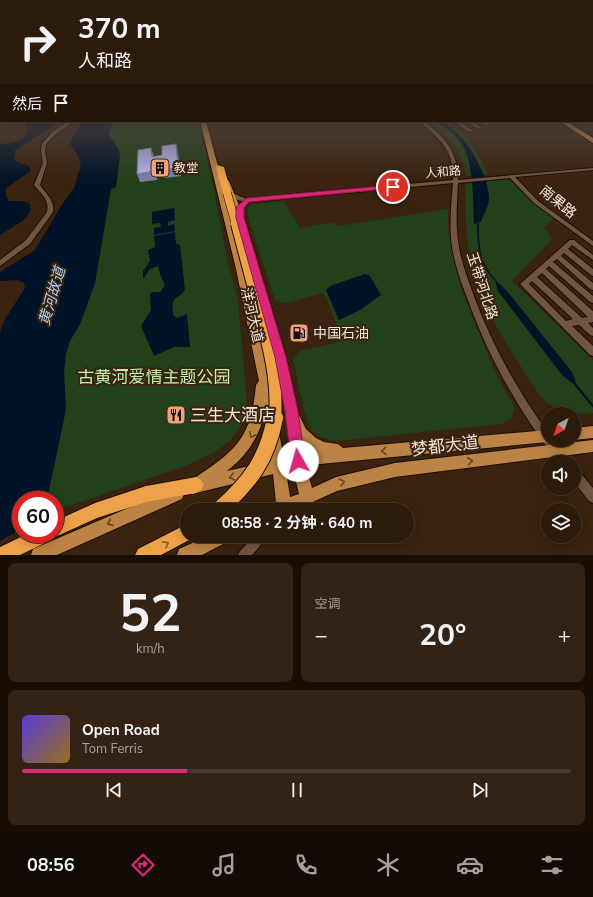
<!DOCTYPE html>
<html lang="zh">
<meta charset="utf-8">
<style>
body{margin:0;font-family:"Nunito Sans","Noto Sans SC",sans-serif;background:#342314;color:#f1f3f6;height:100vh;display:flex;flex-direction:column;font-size:15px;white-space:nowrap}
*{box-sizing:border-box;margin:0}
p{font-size:13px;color:#a6a19d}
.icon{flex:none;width:22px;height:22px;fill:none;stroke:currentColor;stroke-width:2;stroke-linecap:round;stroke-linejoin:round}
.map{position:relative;height:555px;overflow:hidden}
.sheet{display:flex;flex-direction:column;gap:8px;padding:8px;background:#180e06;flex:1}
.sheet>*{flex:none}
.guide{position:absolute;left:0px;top:0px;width:593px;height:122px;box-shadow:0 2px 10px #0003,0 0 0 1px #48382c;background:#2c1a0b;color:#f1f3f6;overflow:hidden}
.needle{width:26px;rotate:220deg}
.buttons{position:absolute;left:541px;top:407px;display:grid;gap:8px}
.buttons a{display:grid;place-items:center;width:40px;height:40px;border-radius:50%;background:#2c1a0b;box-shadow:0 2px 10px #0003,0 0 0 1px #48382c;font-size:20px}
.speed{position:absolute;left:12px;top:491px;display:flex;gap:8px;font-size:20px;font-weight:700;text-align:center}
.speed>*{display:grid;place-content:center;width:52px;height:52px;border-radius:50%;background:#2c1a0b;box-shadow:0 2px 10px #0003,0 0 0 1px #48382c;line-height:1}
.speed .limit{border:6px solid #d22;background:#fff;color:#111}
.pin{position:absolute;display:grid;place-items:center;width:34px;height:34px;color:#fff;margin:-17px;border:2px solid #fff;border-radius:50%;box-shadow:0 1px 4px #0007}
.me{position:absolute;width:44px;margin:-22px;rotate:353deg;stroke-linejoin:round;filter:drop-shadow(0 0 3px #0008)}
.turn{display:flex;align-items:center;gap:14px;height:84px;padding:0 12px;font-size:18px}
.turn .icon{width:52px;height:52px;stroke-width:2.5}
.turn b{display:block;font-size:28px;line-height:34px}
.then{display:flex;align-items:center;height:38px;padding:0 12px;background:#0003;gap:8px;font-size:15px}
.big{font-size:30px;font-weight:700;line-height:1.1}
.sheet .widget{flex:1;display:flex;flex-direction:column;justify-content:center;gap:6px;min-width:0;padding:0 14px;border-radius:8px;background:#342314}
.sheet .dial{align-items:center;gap:0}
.dial b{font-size:52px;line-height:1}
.song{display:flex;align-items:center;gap:12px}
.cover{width:48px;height:48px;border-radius:6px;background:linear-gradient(135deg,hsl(250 70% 55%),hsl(40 70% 35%))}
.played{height:4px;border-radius:2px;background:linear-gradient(90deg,#db2777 30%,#48382c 30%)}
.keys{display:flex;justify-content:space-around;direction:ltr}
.heat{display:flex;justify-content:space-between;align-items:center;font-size:22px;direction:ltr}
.sheet .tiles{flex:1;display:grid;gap:8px;grid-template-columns:1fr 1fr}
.widget:last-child{grid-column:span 2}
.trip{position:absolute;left:180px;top:503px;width:234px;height:40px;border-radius:20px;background:#2c1a0b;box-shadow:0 2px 10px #0003,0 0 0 1px #48382c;font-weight:700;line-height:40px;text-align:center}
.tabs{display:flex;height:64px;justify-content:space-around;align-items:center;background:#120a04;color:#a6a19d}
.tabs .icon{width:28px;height:28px}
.tabs .selected{color:#db2777}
.tabs b{font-size:18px;color:#f1f3f6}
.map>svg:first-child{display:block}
</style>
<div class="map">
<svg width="593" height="555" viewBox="0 0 593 555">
<rect width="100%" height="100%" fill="#3a230f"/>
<g fill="#224019">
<polygon points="114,121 198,121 214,190 228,263 238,299 247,405 240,427 231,440 213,453 185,466 66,507 55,508 55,500 47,500 66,409 64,372 66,354 70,341 80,324 95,283 111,189 119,150 109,135 110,129"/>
<path d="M429 121C443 121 461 139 467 151 470 158 469 169 471 176H467C460 150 451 137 429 121Z"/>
<path d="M441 121C447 121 450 124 455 128 474 141 477 155 488 174L484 175 468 145Z"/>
<path d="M508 179 554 218 544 227 552 239 512 281 593 360V413C576 414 564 415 550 405 540 398 534 386 527 376 503 340 480 302 471 260 465 235 466 210 465 184Z"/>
<path d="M284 201 300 228 334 222 337 226 448 209V228L460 286 494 370 515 408 511 419 502 424 336 441C329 439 319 438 313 432 304 420 297 375 293 359L300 351 343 341 324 293 287 303 275 300 249 220 247 208 253 204Z"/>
</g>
<g fill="#011326">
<polygon points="27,121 60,121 14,151 16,153 14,156 15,161 29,166 31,171 6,188 6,196 9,201 23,201 30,204 31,210 24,220 0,235 0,145 18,141 24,138 28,132 25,125"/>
<path d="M82 121H114L110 129 109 135 119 150 120 156 116 187 111 189 95 283 80 324 70 341 66 354 64 372 66 409 47 500H21V534L0 555V332L5 319 25 288 24 283 16 280 0 281V272L35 250 61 206 74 188 81 165 78 155 70 144C71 136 79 129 82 121Z"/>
<path d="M435 121C460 121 490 176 489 198 489 206 483 215 481 222L474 224C473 200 475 156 457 138 451 131 443 126 435 121Z"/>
<polygon points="174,208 175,220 168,222 168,226 174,224 175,231 154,235 154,228 161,227 160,223 152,224 152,212"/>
<path d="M175 232 176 244 180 245 185 290C177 301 171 294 173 315L177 318 187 314 190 347H174L154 356 141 326 151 310 150 294 153 292H160L165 285 161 277 158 266 150 269 143 279V271L150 261 148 250 155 247 154 236Z"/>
<polygon points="365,274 370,276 381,295 360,310 339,320 326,290 330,286"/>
<polygon points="495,280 507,291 572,372 576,383 572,383 562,375 498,291"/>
</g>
<polygon fill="#3a230f" points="21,529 21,534 43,534 38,555 0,555 0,541"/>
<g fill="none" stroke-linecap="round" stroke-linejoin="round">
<polyline stroke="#011326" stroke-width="1" points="478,223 478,225"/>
<path stroke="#011326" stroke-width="1.5" d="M478 224C478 245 479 264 495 280"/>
<polyline stroke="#011326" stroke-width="2" points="574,383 593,406"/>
<g stroke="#200b00" stroke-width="2">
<g id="minor">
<path d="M69 121H74L56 134 46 144 45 151 47 163 40 185C46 194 55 200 53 212L30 244 0 266V260L26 240 47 212C50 200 41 194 34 185L43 163 41 151 42 144 52 132Z"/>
<path d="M420 121H424C445 138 458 151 458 180L593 168V170L515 177 538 201 593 241V246L534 203 510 178 458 183C457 204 455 225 459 247 462 265 469 282 475 299 493 347 518 391 548 433V440H553L568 458 569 462H558C520 413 490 360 469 303 462 285 455 266 452 247 449 226 451 204 453 183L249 202 243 207 242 218 240 219 237 217V207L243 201 237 200 229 195V193C234 192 241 198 247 198L453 180C454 148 440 141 420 121Z"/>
<polygon points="454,121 459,121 473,131 469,132"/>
<polygon points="467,121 472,121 482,128 478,129"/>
<polygon points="479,121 484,121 490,125 487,126"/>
<polygon points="493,121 498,121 501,123 499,124"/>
<path d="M570 240H574L593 255V260L572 245 568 249 593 269V276L591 275 564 253 561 256 593 283V290L590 289 557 259 553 262 593 296V303L590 302 549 266 546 269 593 311V322L588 323 593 328V336L590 335 579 325 572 326 593 346V356L590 355 520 284ZM542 273 588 317 582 318 537 277ZM532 281 573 319 566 321 529 284Z"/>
<polygon points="574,469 578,470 593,488 593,503 589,501 574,482"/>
<path d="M251 536H263L260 546 252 555H238C241 548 250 543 251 536Z"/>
</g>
</g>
<g stroke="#200b00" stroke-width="2">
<g id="major">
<path d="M200 121H206C232 220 258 318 278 418L276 422 272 424 268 422 265 411C260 436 247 456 227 471L271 461 268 432 270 428 274 426 278 428 284 458 291 456 286 411 276 357 237 220 223 181 226 179 229 181 245 220 286 357 299 415 306 429 316 438 324 442 338 444 343 448 548 430V440H553L548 442 310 465 306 466 312 488 336 477 395 463 593 440V452L395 477 337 491 295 510H269L271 505 276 503 273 474 192 494 187 492 185 487 187 482 195 479 196 477C238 449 251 437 256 385L259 381 236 269ZM302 443 315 451 304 453ZM293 469 299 494 290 497 286 471Z"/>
<polygon points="559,121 566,121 593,138 593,143"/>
<polygon points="593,426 593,438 574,440 573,440 574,428"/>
<polygon points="177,487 182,489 184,494 182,499 57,555 31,555 33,549"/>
<polygon points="208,536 232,536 229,541 202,555 177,555 179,549"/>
</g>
</g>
<g stroke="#200b00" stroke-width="2">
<g id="highway">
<polygon points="217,165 224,167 231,193 230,195 224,195 223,193 216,167"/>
<polygon points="196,477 201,480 204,485 201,490 196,493 146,502 97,518 55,537 52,536 51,540 20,555 0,555 0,547 27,534 55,534 55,521 95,503 146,486"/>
<polygon points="187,524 187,536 194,536 193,538 161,555 135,555 138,549"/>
</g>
</g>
<use href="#minor" fill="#705641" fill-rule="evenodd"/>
<use href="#major" fill="#bb8345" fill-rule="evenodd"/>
<use href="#highway" fill="#eda148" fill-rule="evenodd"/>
<g stroke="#200b00" stroke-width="9" stroke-linecap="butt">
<polyline id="highway-bridge-far3" points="227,193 236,225"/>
</g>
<g stroke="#200b00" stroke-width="12" stroke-linecap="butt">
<polyline id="highway-bridge-far2" points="236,224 259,311"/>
</g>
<g stroke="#200b00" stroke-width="14" stroke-linecap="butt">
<path id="highway-bridge-far1" d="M259 310C269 346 278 381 275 419"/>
</g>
<g stroke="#200b00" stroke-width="18" stroke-linecap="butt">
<path id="highway-bridge" d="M219 510C250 482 267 460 275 418"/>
</g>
<use href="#highway-bridge-far3" stroke="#eda148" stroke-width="8"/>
<use href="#highway-bridge-far2" stroke="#eda148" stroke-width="10"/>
<use href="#highway-bridge-far1" stroke="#eda148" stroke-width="12"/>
<use href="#highway-bridge" stroke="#eda148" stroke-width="16"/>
</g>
<polygon fill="#7f7fa7" points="176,144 178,152 181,176 165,178 163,171 156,172 157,180 140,182 137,174 153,164 151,148 154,156 155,164"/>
<polygon fill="#b5b6ee" stroke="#7f7fa7" points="176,144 178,168 162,170 162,163 153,164 154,171 137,174 138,150 151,148 152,157 162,155 162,146"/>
<defs><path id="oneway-chevron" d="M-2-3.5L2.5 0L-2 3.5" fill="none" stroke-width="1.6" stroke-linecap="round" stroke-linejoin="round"/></defs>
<g stroke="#674522">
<use href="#oneway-chevron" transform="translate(252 435) rotate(116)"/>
<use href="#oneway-chevron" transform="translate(384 451) rotate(175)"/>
<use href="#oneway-chevron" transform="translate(470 461) rotate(-7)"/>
<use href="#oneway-chevron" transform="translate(232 477) rotate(167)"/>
<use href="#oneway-chevron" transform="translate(342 482) rotate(-14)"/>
<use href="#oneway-chevron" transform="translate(110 523) rotate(156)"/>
</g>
<use stroke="#8b5c29" href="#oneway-chevron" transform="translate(166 544) rotate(-28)"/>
<linearGradient id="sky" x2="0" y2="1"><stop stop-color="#201308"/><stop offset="0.57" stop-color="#4f4542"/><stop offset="1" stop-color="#4f4542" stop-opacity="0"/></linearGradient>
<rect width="593" height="180" fill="url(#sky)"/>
<polygon fill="#db2777" stroke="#8e194d" points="393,185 397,187 396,188 249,202 244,208 244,218 286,357 298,411 305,461 303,466 298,468 293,466 291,461 285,411 275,357 236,218 236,207 247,198"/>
<defs>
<g id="building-square" transform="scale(1)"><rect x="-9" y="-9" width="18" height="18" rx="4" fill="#f1a17b" stroke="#3a230f"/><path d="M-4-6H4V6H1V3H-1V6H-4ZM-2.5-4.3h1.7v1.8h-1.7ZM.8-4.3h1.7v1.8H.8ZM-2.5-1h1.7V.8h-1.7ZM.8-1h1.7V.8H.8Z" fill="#111"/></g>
<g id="fuel-square" transform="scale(1)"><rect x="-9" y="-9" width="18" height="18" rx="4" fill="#f1a17b" stroke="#3a230f"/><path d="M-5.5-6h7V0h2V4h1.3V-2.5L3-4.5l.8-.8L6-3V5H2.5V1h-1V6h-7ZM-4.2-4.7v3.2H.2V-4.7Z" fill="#111"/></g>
<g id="restaurant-square" transform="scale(1)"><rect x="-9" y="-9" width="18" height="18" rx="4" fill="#f1a17b" stroke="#3a230f"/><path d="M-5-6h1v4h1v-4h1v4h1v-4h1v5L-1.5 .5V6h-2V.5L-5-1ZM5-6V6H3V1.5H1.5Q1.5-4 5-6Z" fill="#111"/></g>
</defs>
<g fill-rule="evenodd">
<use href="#building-square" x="160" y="168"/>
<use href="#fuel-square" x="299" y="333"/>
<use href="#restaurant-square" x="176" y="415"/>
</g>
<g text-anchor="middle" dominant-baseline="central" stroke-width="4" stroke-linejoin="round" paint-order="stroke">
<g font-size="12" fill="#f6e6da" stroke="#3a230f" text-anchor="start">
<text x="174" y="168">教堂</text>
</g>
<g font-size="12" fill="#f6e6da" stroke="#3a230f">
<text transform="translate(443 172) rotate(-5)">人和路</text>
</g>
<g font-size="14" fill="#f6e6da" stroke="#3a230f">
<text transform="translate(558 202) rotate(39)">南果路</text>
<text transform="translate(482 286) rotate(72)">玉带河北路</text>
<text transform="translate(252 315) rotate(77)">洋河大道</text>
</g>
<g font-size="14" fill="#f6e6da" stroke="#3a230f" text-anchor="start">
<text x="313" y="333">中国石油</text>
</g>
<g font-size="15" font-style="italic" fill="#aacef3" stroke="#3a230f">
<text transform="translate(52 296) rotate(-74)">黄河故道</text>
</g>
<g font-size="17" fill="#bdf3ad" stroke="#3a230f">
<text x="154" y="377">古黄河爱情主题公园</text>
</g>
<g font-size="17" fill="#f6e6da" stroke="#3a230f" text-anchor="start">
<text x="190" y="415">三生大酒店</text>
</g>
<g font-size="17" fill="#f6e6da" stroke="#3a230f">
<text transform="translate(445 446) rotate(-7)">梦都大道</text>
</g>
</g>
</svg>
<div class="buttons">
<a><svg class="needle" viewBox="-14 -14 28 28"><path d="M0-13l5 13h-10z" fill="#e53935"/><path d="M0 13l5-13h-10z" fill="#a6a19d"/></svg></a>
<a><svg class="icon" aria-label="sound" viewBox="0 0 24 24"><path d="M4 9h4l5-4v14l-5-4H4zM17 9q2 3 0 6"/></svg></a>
<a><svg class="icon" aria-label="layers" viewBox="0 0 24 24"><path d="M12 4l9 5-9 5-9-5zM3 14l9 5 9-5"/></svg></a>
</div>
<div class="speed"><div class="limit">60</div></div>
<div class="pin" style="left:393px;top:187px;background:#d93025"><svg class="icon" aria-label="arrive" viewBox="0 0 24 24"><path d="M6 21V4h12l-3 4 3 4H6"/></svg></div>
<svg class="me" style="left:298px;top:461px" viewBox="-20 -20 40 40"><circle r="19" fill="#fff"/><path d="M0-13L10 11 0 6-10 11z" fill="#db2777"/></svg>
<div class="trip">08:58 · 2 分钟 · 640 m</div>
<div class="guide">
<div class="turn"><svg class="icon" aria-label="right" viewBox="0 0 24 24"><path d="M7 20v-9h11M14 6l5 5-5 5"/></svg><div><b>370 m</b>人和路</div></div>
<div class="then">然后<svg class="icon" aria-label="arrive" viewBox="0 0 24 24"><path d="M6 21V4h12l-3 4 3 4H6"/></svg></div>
</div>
</div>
<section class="sheet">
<div class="tiles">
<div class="widget dial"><b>52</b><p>km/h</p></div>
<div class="widget"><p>空调</p>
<div class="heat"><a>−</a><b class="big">20°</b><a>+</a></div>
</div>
<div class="widget">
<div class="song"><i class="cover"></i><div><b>Open Road</b><p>Tom Ferris</p></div></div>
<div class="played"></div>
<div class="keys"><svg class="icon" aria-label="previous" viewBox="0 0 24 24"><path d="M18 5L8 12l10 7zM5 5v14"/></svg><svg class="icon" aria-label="pause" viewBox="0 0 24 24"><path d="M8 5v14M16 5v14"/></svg><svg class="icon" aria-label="next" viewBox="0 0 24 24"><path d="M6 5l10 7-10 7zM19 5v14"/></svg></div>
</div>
</div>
</section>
<nav class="tabs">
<b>08:56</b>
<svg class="icon selected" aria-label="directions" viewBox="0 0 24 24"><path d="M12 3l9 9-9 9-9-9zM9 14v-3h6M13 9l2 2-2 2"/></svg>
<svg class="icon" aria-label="music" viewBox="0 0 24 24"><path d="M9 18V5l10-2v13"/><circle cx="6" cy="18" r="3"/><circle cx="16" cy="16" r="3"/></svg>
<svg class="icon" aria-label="phone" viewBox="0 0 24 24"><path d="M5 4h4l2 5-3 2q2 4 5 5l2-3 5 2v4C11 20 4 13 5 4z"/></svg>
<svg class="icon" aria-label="climate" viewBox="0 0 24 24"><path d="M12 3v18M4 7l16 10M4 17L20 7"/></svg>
<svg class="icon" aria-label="car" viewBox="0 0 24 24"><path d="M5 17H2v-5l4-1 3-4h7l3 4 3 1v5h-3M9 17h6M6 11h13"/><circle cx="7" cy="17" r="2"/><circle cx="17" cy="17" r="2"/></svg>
<svg class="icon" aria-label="filters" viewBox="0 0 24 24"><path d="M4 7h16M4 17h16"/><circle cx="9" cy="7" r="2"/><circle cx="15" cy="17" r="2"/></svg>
</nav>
